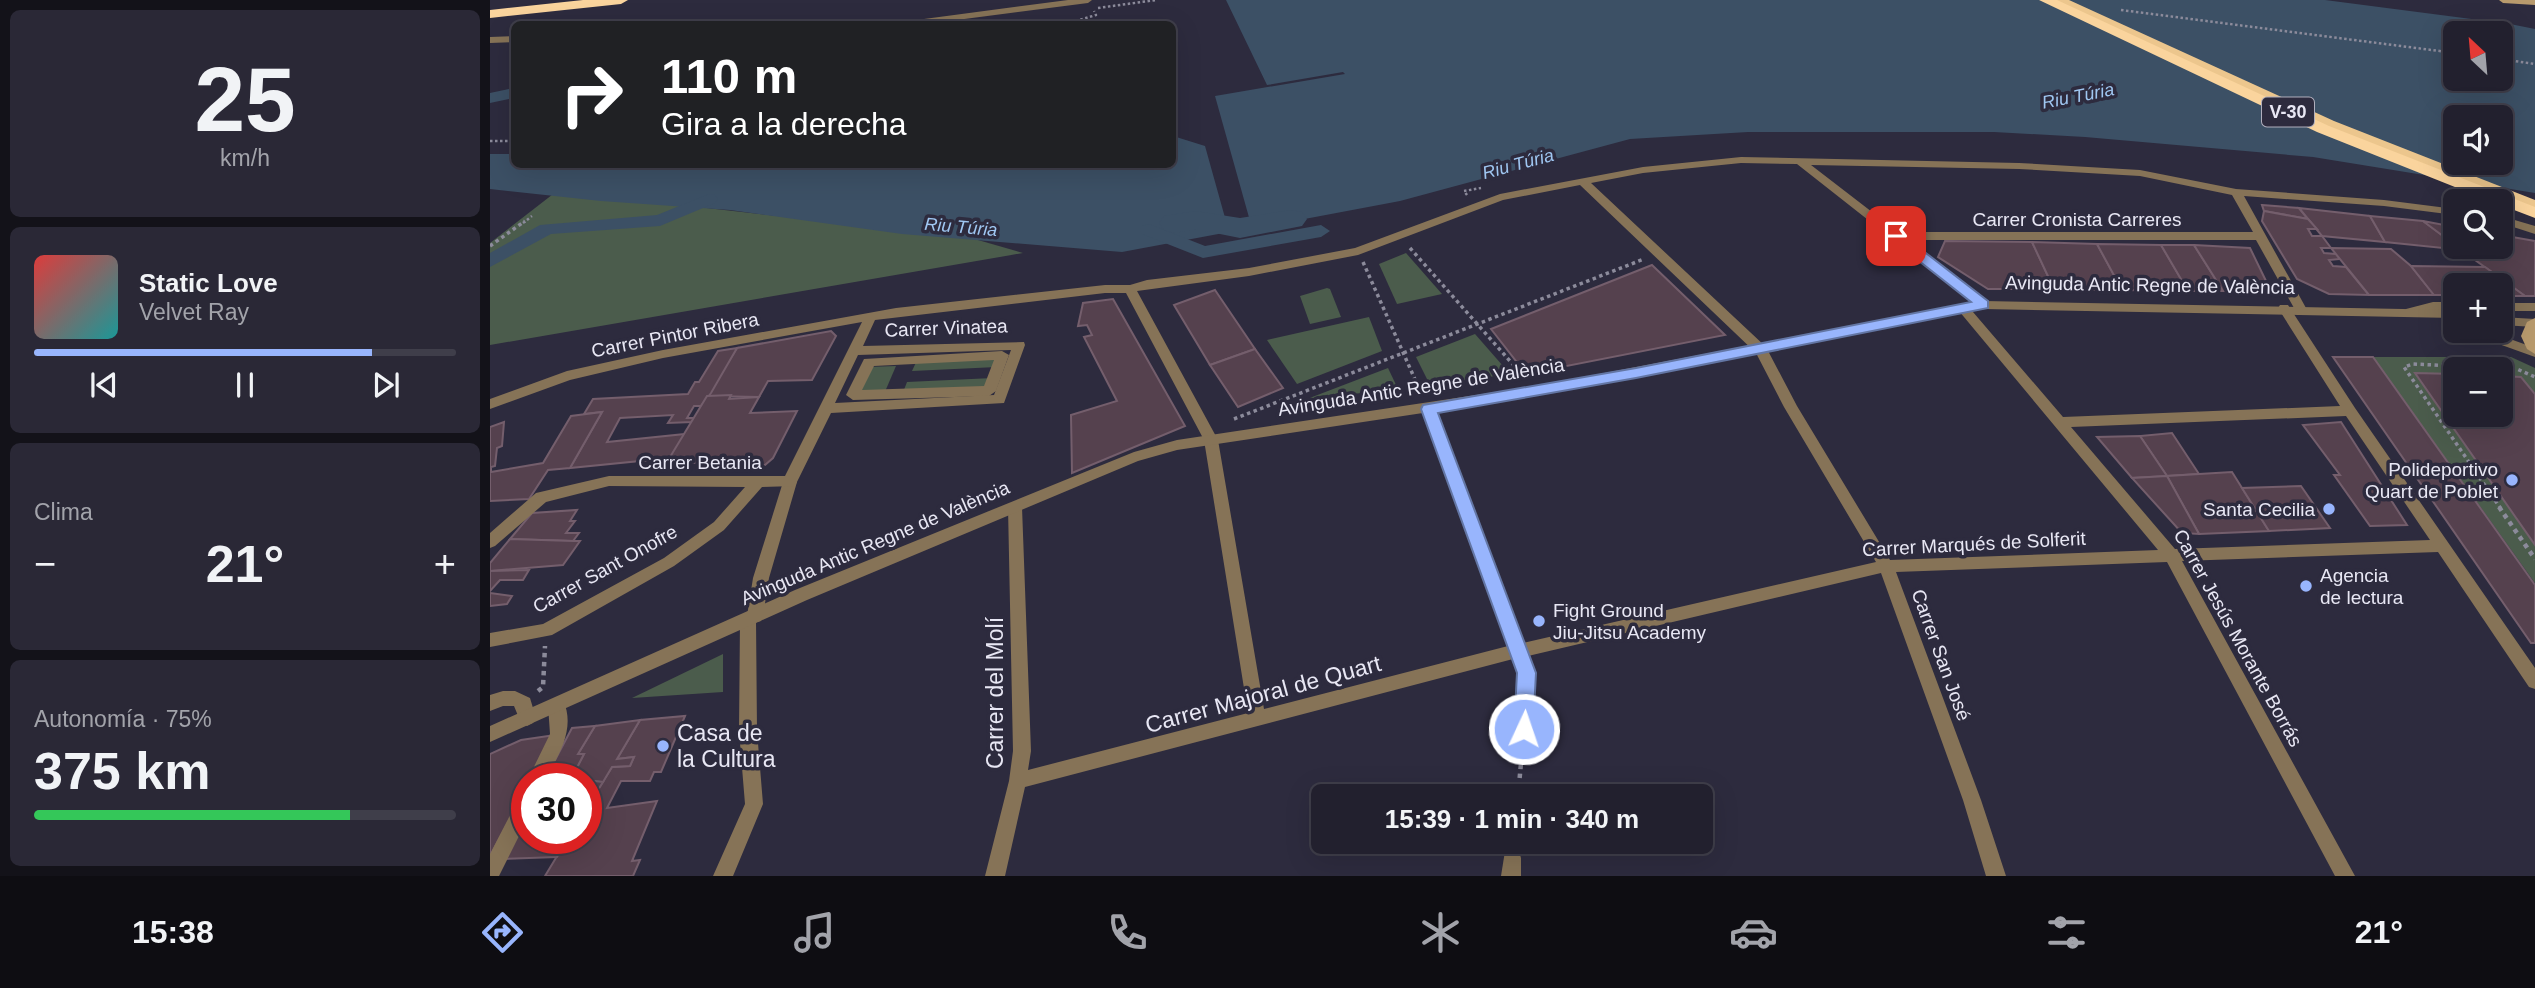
<!DOCTYPE html>
<html lang="es">
<meta charset="utf-8">
<style>
body{margin:0;font-family:Helvetica,sans-serif;background:#2a2836;color:#f1f3f6;height:100vh;display:flex;flex-direction:column;font-size:26px;white-space:nowrap}
*{box-sizing:border-box;margin:0}
p{font-size:23px;color:#a2a3aa}
.icon{flex:none;width:38px;height:38px;fill:none;stroke:currentColor;stroke-width:2;stroke-linecap:round;stroke-linejoin:round}
.map{position:relative;flex:1;overflow:hidden}
.side{display:flex;flex-direction:column;gap:10px;padding:10px;background:#131219;width:490px}
.side>*{flex:none}
.hud{position:absolute;left:21px;top:21px;width:665px;height:147px;border-radius:10px;box-shadow:0 7px 28px #0002,0 0 0 2px #3f3e4a;background:#202124;color:#fff;overflow:hidden}
.needle{width:46px;rotate:334deg}
.fabs{position:absolute;left:1953px;top:21px;display:grid;gap:14px}
.fabs a{display:grid;place-items:center;width:70px;height:70px;border-radius:10px;background:#22202e;box-shadow:0 7px 28px #0002,0 0 0 2px #3f3e4a;font-size:35px}
.speed{position:absolute;left:21px;top:763px;display:flex;gap:14px;font-size:35px;font-weight:700;text-align:center}
.speed>*{display:grid;place-content:center;width:91px;height:91px;border-radius:50%;background:#22202e;box-shadow:0 7px 28px #0002,0 0 0 2px #3f3e4a;line-height:1}
.speed .limit{border:10px solid #d22;background:#fff;color:#111}
.pin{position:absolute;display:grid;place-items:center;width:60px;height:60px;color:#fff;margin:-30px;border-radius:14px;box-shadow:0 4px 10px #0006}
.me{position:absolute;width:77px;margin:-38px;rotate:3deg;stroke-linejoin:round;filter:drop-shadow(0 0 5px #0008)}
.turn{display:flex;align-items:center;gap:24px;height:147px;padding:0 35px;font-size:32px}
.turn .icon{width:91px;height:91px;stroke-width:2.5}
.turn b{display:block;font-size:49px;line-height:60px}
.big{font-size:52px;font-weight:600;line-height:1.1}
.side .tile{flex:1;display:flex;flex-direction:column;justify-content:center;gap:10px;min-width:0;padding:0 24px;border-radius:10px;background:#2a2836}
.side .dial{align-items:center;gap:0}
.dial b{font-size:91px;line-height:1}
.song{display:flex;align-items:center;gap:21px}
.cover{width:84px;height:84px;border-radius:10px;background:linear-gradient(135deg,hsl(0 70% 55%),hsl(180 70% 35%))}
.played{height:7px;border-radius:4px;background:linear-gradient(90deg,#98b5fd 80%,#3f3e4a 80%)}
.keys{display:flex;justify-content:space-around;direction:ltr}
.heat{display:flex;justify-content:space-between;align-items:center;font-size:38px;direction:ltr}
.charge{height:10px;border-radius:5px;background:linear-gradient(90deg,#34c759 75%,#3f3e4a 0)}
.trip{position:absolute;left:821px;top:784px;width:402px;height:70px;border-radius:10px;background:#22202e;box-shadow:0 7px 28px #0002,0 0 0 2px #3f3e4a;font-weight:600;line-height:70px;text-align:center}
.menu{display:flex;height:112px;justify-content:space-around;align-items:center;background:#0e0d12;color:#a2a3aa}
.menu .icon{width:49px;height:49px}
.menu .current{color:#98b5fd}
.menu b{font-size:32px;color:#f1f3f6}
main{display:flex;flex:1;min-height:0}
.map>svg:first-child{display:block}
</style>
<main>
<section class="side">
<div class="tile dial"><b>25</b><p>km/h</p></div>
<div class="tile">
<div class="song"><i class="cover"></i><div><b>Static Love</b><p>Velvet Ray</p></div></div>
<div class="played"></div>
<div class="keys"><svg class="icon" aria-label="previous" viewBox="0 0 24 24"><path d="M18 5L8 12l10 7zM5 5v14"/></svg><svg class="icon" aria-label="pause" viewBox="0 0 24 24"><path d="M8 5v14M16 5v14"/></svg><svg class="icon" aria-label="next" viewBox="0 0 24 24"><path d="M6 5l10 7-10 7zM19 5v14"/></svg></div>
</div>
<div class="tile"><p>Clima</p>
<div class="heat"><a>−</a><b class="big">21°</b><a>+</a></div>
</div>
<div class="tile"><p>Autonomía · 75%</p><b class="big">375 km</b><div class="charge"></div></div>
</section>
<div class="map">
<svg width="2045" height="876" viewBox="0 0 2045 876">
<rect width="100%" height="100%" fill="#2d2b3e"/>
<g fill="#4b5c4c" fill-rule="evenodd">
<polygon points="67,191 481,238 533,253 0,345 0,243"/>
<polygon points="916,253 952,294 907,304 889,264"/>
<polygon points="837,288 840,289 851,317 820,324 810,296"/>
<polygon points="879,317 892,351 807,384 777,340"/>
<polygon points="985,334 1020,374 940,385 926,357"/>
<polygon points="512,355 507,367 422,371 428,358"/>
<path d="M1883 357H2021L2045 368V583ZM1965 369H2011V415H1965Z"/>
<polygon points="406,366 394,394 363,395 377,367"/>
<polygon points="898,368 908,389 817,399"/>
<polygon points="503,378 499,391 412,395 417,382"/>
<polygon points="233,654 233,692 142,698"/>
</g>
<g fill="#3c5065" fill-rule="evenodd">
<path d="M736 0H1835L2020 24 2045 29V193L1823 157 1595 137 1504 132H1258L1140 139 910 201 751 231 749 226 766 222 760 221 725 96 855 74 853 72 777 85ZM1965 33H2011V79H1965ZM1965 117H2011V163H1965Z"/>
<polygon points="683,136 715,146 739,232 632,252 412,234 240,210 111,201 0,189 0,154 24,154 24,164 275,164 333,168 363,164 682,164"/>
</g>
<g fill="none" stroke-linecap="round" stroke-linejoin="round">
<g fill="#3c5065" fill-rule="evenodd">
<polygon points="24,88 24,98 0,103 0,93"/>
<polygon points="219,194 225,195 228,199 225,203 170,226 61,234 0,267 0,253 50,225 167,215"/>
<polygon points="659,224 715,246 831,225 840,231 831,237 713,258 652,234 650,230 652,226"/>
</g>
<polygon fill="#3c5065" fill-rule="evenodd" points="801,210 812,212 817,219 812,226 750,238 705,229 685,233 674,230 669,223 674,216 705,211 750,218"/>
</g>
<g fill="#55414e" stroke="#745e6c" stroke-width="2">
<polygon points="1772,205 1809,208 1818,219 1774,211"/>
<polygon points="1809,208 1880,216 1895,242 1832,236"/>
<polygon points="1774,211 1818,219 1827,229 1818,229 1822,236 1832,236 1841,248 1831,248 1834,253 1846,254 1850,259 1839,260 1843,266 1856,267 1879,295 1839,294 1807,279 1772,221"/>
<polygon points="1880,216 1933,221 1972,250 1895,242"/>
<polygon points="1933,221 1965,227 1965,245"/>
<polygon points="2011,235 2045,241 2045,296 2035,296 1967,247 2011,247"/>
<polygon points="1455,241 1542,242 1564,289 1498,289 1448,257"/>
<polygon points="1542,242 1607,244 1632,290 1564,289"/>
<polygon points="1607,244 1671,245 1698,291 1632,290"/>
<polygon points="1671,245 1704,245 1733,291 1698,291"/>
<polygon points="1704,245 1760,248 1776,281 1760,292 1733,291"/>
<polygon points="1841,248 1901,249 1921,266 1944,295 1879,295"/>
<polygon points="1162,265 1235,335 1036,374 1001,329"/>
<polygon points="1921,266 1995,267 2035,296 2011,296 2011,285 1965,285 1965,295 1944,295"/>
<polygon points="725,290 765,349 720,365 684,305"/>
<polygon points="623,299 695,426 582,473 581,415 627,401 594,337 602,335 597,325 588,326 593,303"/>
<polygon points="341,331 346,336 322,380 278,381 269,397 217,396 247,348"/>
<polygon points="247,348 221,393 211,406 204,406 197,418 204,418 202,422 178,423 183,415 130,418 117,442 195,434 180,458 80,468 112,412 94,414 103,399 198,394 205,382 209,382 228,351"/>
<polygon points="765,349 793,388 748,407 720,365"/>
<polygon points="1843,357 1883,357 2045,585 2045,643 2041,643"/>
<polygon points="1925,373 1965,374 1965,415 2011,415 2011,376 2031,377 2045,394 2045,545"/>
<polygon points="241,395 239,399 269,397 260,413 307,411 283,458 275,465 177,462 217,396"/>
<polygon points="112,412 80,468 58,470 39,499 0,501 0,427 14,422 12,446 7,448 5,466 1,467 1,472 53,463 81,416"/>
<polygon points="1851,422 1917,525 1880,526 1844,475 1850,475 1813,425"/>
<polygon points="1682,433 1709,474 1677,476 1650,436"/>
<polygon points="1650,436 1677,476 1642,478 1607,437"/>
<polygon points="1742,472 1779,531 1709,534 1677,476"/>
<polygon points="1677,476 1709,534 1692,533 1642,478"/>
<polygon points="1811,486 1840,528 1779,531 1752,488"/>
<polygon points="87,510 80,521 85,521 76,533 89,533 83,541 20,539 42,513"/>
<polygon points="20,539 83,541 90,541 73,565 0,571 0,563"/>
<polygon points="39,570 33,580 10,580 0,591 0,571"/>
<polygon points="0,593 22,596 17,604 0,606"/>
<polygon points="195,716 171,772 164,772 160,781 131,781 117,808 167,801 142,861 150,860 143,876 55,876 78,838 96,838 96,809 122,767 140,766 144,757 127,759 150,720"/>
<polygon points="150,720 127,759 144,757 140,766 122,767 113,782 81,779 94,754 88,754 105,726"/>
<polygon points="105,726 88,754 94,754 81,779 55,779 82,728"/>
<polygon points="65,735 41,779 37,779 37,787 0,856 0,754 31,740"/>
<polygon points="96,780 113,782 96,809"/>
<polygon points="37,813 37,838 78,838 67,857 12,859"/>
</g>
<g fill="none" stroke-linecap="round" stroke-linejoin="round">
<g stroke="#8c8b9b" stroke-width="2.5" stroke-dasharray="2.5 2.5" stroke-linecap="butt">
<polyline points="608,8 666,0"/>
<polyline points="1631,10 1965,53"/>
<polyline points="576,24 606,15 604,11"/>
<polyline points="2011,59 2045,64"/>
<polyline points="0,141 24,141"/>
<polyline points="977,195 974,191 991,188"/>
<polyline points="33,223 42,216"/>
</g>
<g stroke="#8c8b9b" stroke-width="3.5" stroke-dasharray="3.5 3.5" stroke-linecap="butt">
<polyline points="0,246 35,221"/>
<polyline points="920,248 1035,378"/>
<polyline points="873,262 931,393"/>
<polyline points="744,419 1154,259"/>
<polyline points="2011,509 1914,367 1923,364 2027,369 2045,377"/>
</g>
<g stroke="#8c8b9b" stroke-width="4.5" stroke-dasharray="4.5 4.5" stroke-linecap="butt">
<polyline points="2009,507 2045,559"/>
<polyline points="48,691 53,687 55,646"/>
<polyline points="1028,796 1031,763"/>
</g>
<g fill="#867357" fill-rule="evenodd">
<path d="M512 351 519 355 506 391 499 396 363 400 356 395 374 359ZM504 360 494 386 372 390 384 366Z"/>
<polygon points="300,477 305,478 307,482 279,578 273,616 271,621 265,623 259,621 257,616 263,578 293,482 295,478"/>
<path d="M67 697 73 700C86 728 69 754 56 779H38L60 734 58 705 61 700Z"/>
<polygon points="37,791 37,820 9,876 0,876 0,854 31,794"/>
<polygon points="1022,849 1029,851 1031,858 1031,876 1011,876 1015,851"/>
</g>
<g fill="#867357" fill-rule="evenodd">
<polygon points="578,0 602,0 598,3 436,24 414,24 419,21"/>
<polygon points="24,36 24,42 0,43 0,37"/>
<path d="M1251 157 1529 163 1650 170 1746 189 1894 200 1965 209V215L1894 206 1754 196 1816 308 1810 312 1804 308 1766 240H1417L1498 302 1500 305 1498 308H1490L1307 164 1251 163 1153 173 1101 183 1276 347 1307 406 1400 560 1668 550 1469 311 1467 308 1469 305H1477L1573 417 1850 406 1788 308 1790 305H1798L1865 408 2045 668V689L2039 687 1948 552 1692 561 1865 876H1845L1677 562 1406 572 1491 800 1516 876H1496L1473 800 1391 573 1038 656 1044 673 1041 747 1038 753 1032 755 1026 753 1023 747 1028 673 1023 659 535 787 515 876H495L519 781 523 751 518 507 520 503H530L532 507 541 751 538 770 758 713 714 440 636 293H615L385 320 373 346 534 342 535 345 514 403 341 413 305 486 272 487 234 530 184 566 62 635 0 647V633L53 624 174 558 224 522 255 487 119 486 56 502 5 546 0 548V533L46 493 119 476H295L372 322 173 358 80 380 0 409V399L77 371 173 350 406 308 615 285H640L657 280 759 268 865 248 1010 194 1153 167ZM1321 165 1529 169 1650 176 1742 195 1763 232H1408ZM1090 185 1266 353 1294 407 1386 562 1033 643 946 409 939 404 932 409 1018 646 774 709 728 440 647 291 759 276 868 255 1013 200ZM521 350 504 395 345 403 368 355ZM1856 416 1940 540 1685 549 1581 427Z"/>
<polygon points="2011,216 2045,226 2045,234 2011,223"/>
<polygon points="1943,302 1965,302 1965,310 1943,310 1920,316 1914,312 1916,309"/>
<rect x="2011" y="303" width="34" height="8"/>
<polygon points="258,613 264,615 266,620 267,731 273,804 243,876 223,876 255,804 249,731 250,620 252,615"/>
<polygon points="13,691 25,691 40,698 46,718 43,723 37,726 31,723 24,706 13,706 0,711 0,695"/>
</g>
<g fill="#867357" fill-rule="evenodd">
<polygon points="1494,301 1965,310 1965,318 1494,309 1046,396 687,450 648,461 317,600 0,742 0,726 305,590 644,452 687,440 1046,386"/>
<polygon points="2011,317 2045,319 2045,327 2011,325"/>
<polygon points="1980,331 1998,331 2045,348 2045,357 1981,334"/>
</g>
<g fill="#b89a6d" fill-rule="evenodd">
<polygon points="2009,0 2045,0 2045,5 2013,3"/>
<polygon points="2045,318 2045,354 2037,349 2031,336 2037,322"/>
</g>
<polygon fill="#ecc68d" fill-rule="evenodd" points="1563,0 1579,0 1844,121 2045,200 2045,210 1834,127"/>
<g fill="#fad49d" fill-rule="evenodd">
<polygon points="93,0 138,0 131,4 0,18 0,10"/>
<polygon points="1549,0 1567,0 1839,126 2045,207 2045,218 2011,205 2011,201 2000,201 1827,132"/>
</g>
</g>
<polygon fill="#98b5fd" stroke="#6376a4" stroke-width="2" points="1401,233 1410,233 1498,301 1498,308 1146,378 948,413 1046,673 1043,729 1041,735 1034,737 1027,735 1024,729 1027,673 931,409 933,405 1146,368 1481,302 1401,239"/>
<g fill="#98b5fd" stroke="#2d2b3e" stroke-width="2.5">
<circle cx="2022" cy="480" r="7"/>
<circle cx="1839" cy="509" r="7"/>
<circle cx="1816" cy="586" r="7"/>
<circle cx="1049" cy="621" r="7"/>
<circle cx="173" cy="746" r="7"/>
</g>
<g text-anchor="middle" dominant-baseline="central" stroke-width="7" stroke-linejoin="round" paint-order="stroke">
<g font-size="18" font-style="italic" fill="#9fc6f1" stroke="#2d2b3e">
<text transform="translate(1588 96) rotate(-11)">Riu Túria</text>
<text transform="translate(1028 164) rotate(-15)">Riu Túria</text>
<text transform="translate(471 227) rotate(5)">Riu Túria</text>
</g>
<rect fill="#2d2b3e" stroke="#b0afbd" stroke-width="2" x="1772" y="97.5" width="52" height="29" rx="5"/>
<g font-size="18" font-weight="bold" fill="#e8e7f4">
<text x="1798" y="112">V-30</text>
</g>
<g font-size="19" fill="#e8e7f4" stroke="#2d2b3e">
<text x="1587" y="219">Carrer Cronista Carreres</text>
<text transform="translate(1660 285) rotate(1)">Avinguda Antic Regne de València</text>
<text transform="translate(456 328) rotate(-2)">Carrer Vinatea</text>
<text transform="translate(185 335) rotate(-11)">Carrer Pintor Ribera</text>
<text transform="translate(931 387) rotate(-9)">Avinguda Antic Regne de València</text>
<text x="210" y="462">Carrer Betania</text>
<text transform="translate(385 543) rotate(-23)">Avinguda Antic Regne de València</text>
<text transform="translate(1484 544) rotate(-3)">Carrer Marqués de Solferit</text>
<text transform="translate(115 569) rotate(-29)">Carrer Sant Onofre</text>
<text transform="translate(1748 638) rotate(61)">Carrer Jesús Morante Borrás</text>
<text transform="translate(1451 655) rotate(70)">Carrer San José</text>
</g>
<g font-size="19" fill="#e8e7f4" stroke="#2d2b3e" text-anchor="end">
<text x="2008" y="469">Polideportivo<tspan x="2008" dy="22">Quart de Poblet</tspan></text>
<text x="1825" y="509">Santa Cecilia</text>
<text x="1830" y="575" text-anchor="start">Agencia<tspan x="1830" dy="22">de lectura</tspan></text>
<text x="1063" y="610" text-anchor="start">Fight Ground<tspan x="1063" dy="22">Jiu-Jitsu Academy</tspan></text>
</g>
<g font-size="23" fill="#e8e7f4" stroke="#2d2b3e">
<text transform="translate(505 693) rotate(-90)">Carrer del Molí</text>
<text transform="translate(773 694) rotate(-15)">Carrer Majoral de Quart</text>
</g>
<g font-size="23" fill="#e8e7f4" stroke="#2d2b3e" text-anchor="start">
<text x="187" y="733">Casa de<tspan x="187" dy="26">la Cultura</tspan></text>
</g>
</g>
</svg>
<div class="fabs">
<a><svg class="needle" viewBox="-14 -14 28 28"><path d="M0-13l5 13h-10z" fill="#e53935"/><path d="M0 13l5-13h-10z" fill="#a2a3aa"/></svg></a>
<a><svg class="icon" aria-label="sound" viewBox="0 0 24 24"><path d="M4 9h4l5-4v14l-5-4H4zM17 9q2 3 0 6"/></svg></a>
<a><svg class="icon" aria-label="search" viewBox="0 0 24 24"><circle cx="10" cy="10" r="6"/><path d="M15 15l6 6"/></svg></a>
<a>+</a>
<a>−</a>
</div>
<div class="speed"><div class="limit">30</div></div>
<div class="pin" style="left:1406px;top:236px;background:#d93025"><svg class="icon" aria-label="arrive" viewBox="0 0 24 24"><path d="M6 21V4h12l-3 4 3 4H6"/></svg></div>
<svg class="me" style="left:1034px;top:729px" viewBox="-20 -20 40 40"><circle r="17" fill="#98b5fd" stroke="#fff" stroke-width="3"/><path d="M0-11L8 9 0 5-8 9z" fill="#fff"/></svg>
<div class="trip">15:39 · 1 min · 340 m</div>
<div class="hud">
<div class="turn"><svg class="icon" aria-label="right" viewBox="0 0 24 24"><path d="M7 20v-9h11M14 6l5 5-5 5"/></svg><div><b>110 m</b>Gira a la derecha</div></div>
</div>
</div>
</main>
<nav class="menu">
<b>15:38</b>
<svg class="icon current" aria-label="directions" viewBox="0 0 24 24"><path d="M12 3l9 9-9 9-9-9zM9 14v-3h6M13 9l2 2-2 2"/></svg>
<svg class="icon" aria-label="music" viewBox="0 0 24 24"><path d="M9 18V5l10-2v13"/><circle cx="6" cy="18" r="3"/><circle cx="16" cy="16" r="3"/></svg>
<svg class="icon" aria-label="phone" viewBox="0 0 24 24"><path d="M5 4h4l2 5-3 2q2 4 5 5l2-3 5 2v4C11 20 4 13 5 4z"/></svg>
<svg class="icon" aria-label="climate" viewBox="0 0 24 24"><path d="M12 3v18M4 7l16 10M4 17L20 7"/></svg>
<svg class="icon" aria-label="car" viewBox="0 0 24 24"><path d="M5 17H2v-5l4-1 3-4h7l3 4 3 1v5h-3M9 17h6M6 11h13"/><circle cx="7" cy="17" r="2"/><circle cx="17" cy="17" r="2"/></svg>
<svg class="icon" aria-label="filters" viewBox="0 0 24 24"><path d="M4 7h16M4 17h16"/><circle cx="9" cy="7" r="2"/><circle cx="15" cy="17" r="2"/></svg>
<b>21°</b>
</nav>
